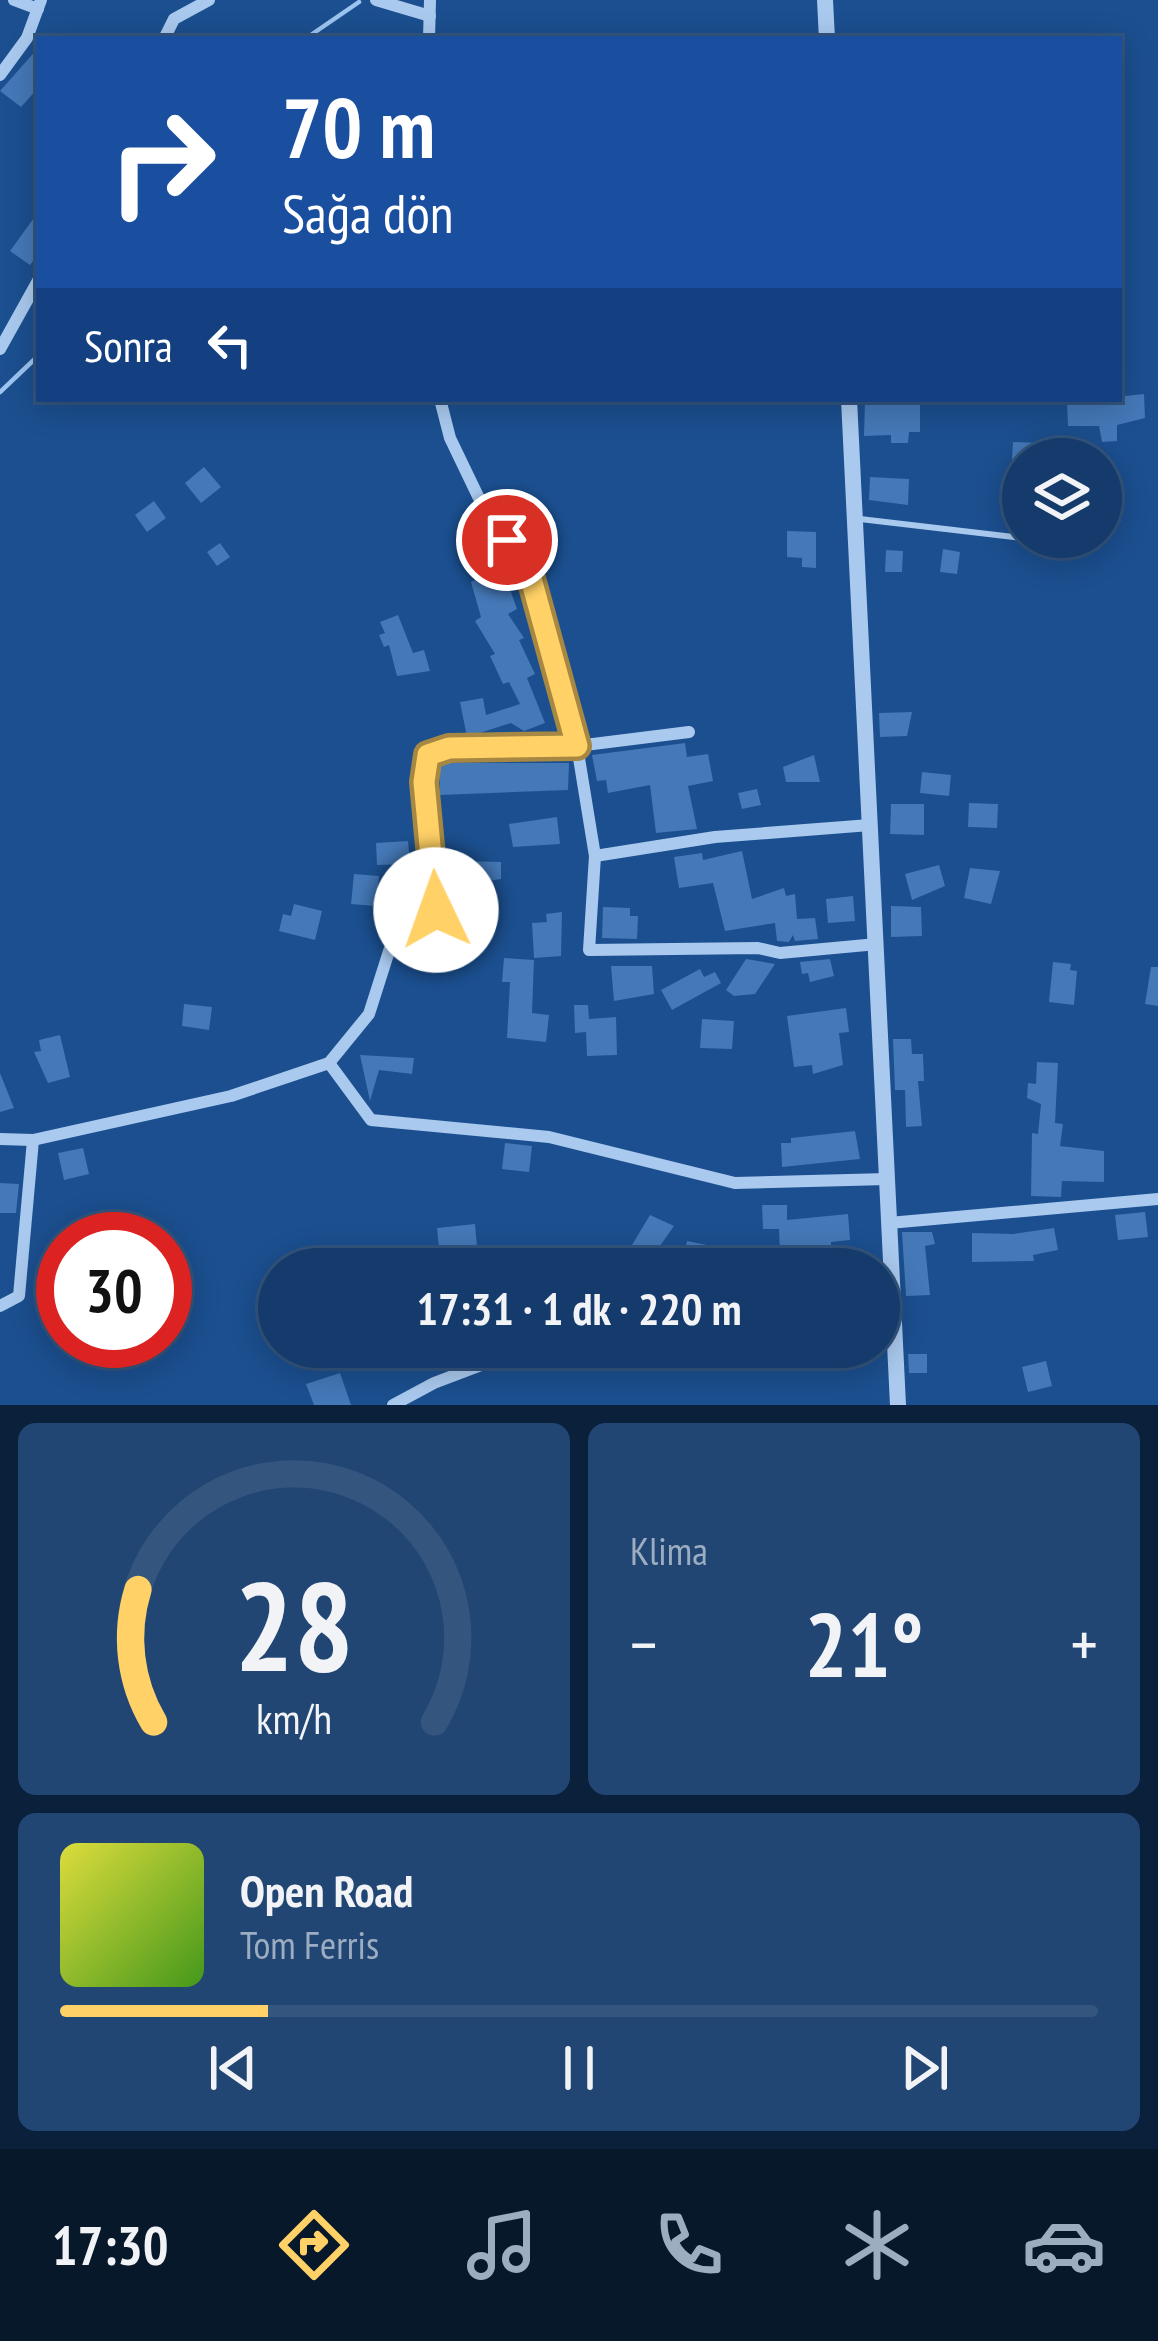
<!DOCTYPE html>
<html lang="tr">
<meta charset="utf-8">
<style>
body{margin:0;font-family:"PT Sans Narrow",sans-serif;background:#214673;color:#f1f3f6;height:100vh;display:flex;flex-direction:column;font-size:45px;white-space:nowrap}
*{box-sizing:border-box;margin:0}
p{font-size:39px;color:#9dadc1}
.icon{flex:none;width:66px;height:66px;fill:none;stroke:currentColor;stroke-width:2;stroke-linecap:round;stroke-linejoin:round}
.map{position:relative;height:1405px;overflow:hidden}
.panel{display:flex;flex-direction:column;gap:18px;padding:18px;background:#0b203b;flex:1}
.panel>*{flex:none}
.top-card{position:absolute;left:36px;top:36px;width:1086px;height:366px;border-radius:0px;box-shadow:0 6px 30px #0003,0 0 0 3px #33557e;background:#1a4fa0;color:#fff;overflow:hidden}
.fabs{position:absolute;left:1002px;top:438px;display:grid;gap:24px}
.fabs a{display:grid;place-items:center;width:120px;height:120px;border-radius:50%;background:#143b6b;box-shadow:0 6px 30px #0003,0 0 0 3px #33557e;font-size:60px}
.speed{position:absolute;left:36px;top:1212px;display:flex;gap:24px;font-size:60px;font-weight:700;text-align:center}
.speed>*{display:grid;place-content:center;width:156px;height:156px;border-radius:50%;background:#143b6b;box-shadow:0 6px 30px #0003,0 0 0 3px #33557e;line-height:1}
.speed .limit{border:18px solid #d22;background:#fff;color:#111}
.pin{position:absolute;display:grid;place-items:center;width:102px;height:102px;color:#fff;margin:-51px;border:6px solid #fff;border-radius:50%;box-shadow:0 3px 12px #0007}
.me{position:absolute;width:132px;margin:-66px;rotate:357deg;stroke-linejoin:round;filter:drop-shadow(0 0 9px #0008)}
.turn{display:flex;align-items:center;gap:42px;height:252px;padding:0 48px;font-size:54px}
.turn .icon{width:156px;height:156px;stroke-width:2.5}
.turn b{display:block;font-size:84px;line-height:102px}
.then{display:flex;align-items:center;height:114px;padding:0 48px;background:#0003;gap:24px;font-size:45px}
.big{font-size:90px;font-weight:800;line-height:1.1}
.panel .widget{flex:1;display:flex;flex-direction:column;justify-content:center;gap:18px;min-width:0;padding:0 42px;border-radius:18px;background:#214673}
.panel .dial{align-items:center;gap:0}
.dial svg{height:312px;overflow:visible;fill:none;stroke:#33557e;stroke-width:7;stroke-linecap:round;text-anchor:middle}
.dial text{fill:#f1f3f6;stroke:none}
.song{display:flex;align-items:center;gap:36px}
.cover{width:144px;height:144px;border-radius:18px;background:linear-gradient(135deg,hsl(60 70% 55%),hsl(100 70% 35%))}
.played{height:12px;border-radius:6px;background:linear-gradient(90deg,#ffd166 20%,#33557e 20%)}
.keys{display:flex;justify-content:space-around;direction:ltr}
.heat{display:flex;justify-content:space-between;align-items:center;font-size:66px;direction:ltr}
.panel .tiles{flex:1;display:grid;gap:18px;grid-template-columns:1fr 1fr}
.widget:last-child{grid-column:span 2}
.trip{position:absolute;left:258px;top:1248px;width:642px;height:120px;border-radius:60px;background:#143b6b;box-shadow:0 6px 30px #0003,0 0 0 3px #33557e;font-weight:800;line-height:120px;text-align:center}
.tab-bar{display:flex;height:192px;justify-content:space-around;align-items:center;background:#08182b;color:#9dadc1}
.tab-bar .icon{width:84px;height:84px}
.tab-bar .on{color:#ffd166}
.tab-bar b{font-size:54px;color:#f1f3f6}
.map>svg:first-child{display:block}
</style>
<div class="map">
<svg width="1158" height="1405" viewBox="0 0 1158 1405">
<rect width="100%" height="100%" fill="#1b4f8f"/>
<g fill="none" stroke-linecap="round" stroke-linejoin="round">
<g stroke="#9cc4f0" stroke-width="4.5">
<polyline points="305,39 359,2"/>
<polyline points="0,392 39,355"/>
</g>
</g>
<g fill="#4478b7">
<polygon points="39,47 39,87 21,107 0,91"/>
<polygon points="39,211 39,253 30,265 10,251"/>
<polygon points="1144,394 1145,418 1117,425 1117,441 1102,442 1099,426 1068,426 1067,402"/>
<polygon points="883,400 920,404 920,432 909,432 908,443 891,443 891,435 864,436 865,401"/>
<polygon points="1013,442 1038,443 1038,459 1012,459"/>
<polygon points="204,467 221,487 201,503 185,483"/>
<polygon points="870,477 909,479 908,505 869,500"/>
<polygon points="1101,499 1121,500 1121,521 1101,520"/>
<polygon points="154,501 166,518 147,532 135,515"/>
<polygon points="787,531 816,532 816,568 802,567 802,558 787,557"/>
<polygon points="471,536 481,548 466,560 456,548"/>
<polygon points="220,543 230,557 217,566 207,552"/>
<polygon points="943,549 960,552 957,574 940,572"/>
<polygon points="886,550 903,551 902,572 885,572"/>
<polygon points="502,567 517,609 508,614 524,638 519,640 535,674 527,678 545,723 524,731 511,723 467,737 460,702 483,698 486,715 520,704 509,682 503,684 490,656 495,654 475,621 481,617 471,582"/>
<polygon points="398,615 413,653 424,650 430,671 397,676 389,645 384,647 379,635 385,633 380,622"/>
<polygon points="912,712 907,736 880,737 879,713"/>
<polygon points="685,743 687,757 708,754 713,781 688,786 697,829 656,833 650,785 608,793 606,780 597,781 592,755"/>
<polygon points="814,755 820,782 786,782 783,767"/>
<polygon points="439,763 569,763 568,790 440,795"/>
<polygon points="922,772 951,775 949,796 920,793"/>
<polygon points="757,789 761,805 742,809 738,793"/>
<polygon points="969,803 998,804 997,828 968,827"/>
<polygon points="891,804 924,804 924,835 890,834"/>
<polygon points="557,817 560,844 513,847 509,824"/>
<polygon points="408,841 410,864 377,865 376,843"/>
<polygon points="742,851 752,899 784,888 786,896 795,894 797,919 815,918 818,939 795,941 793,935 789,942 777,941 775,923 725,931 713,883 679,888 674,857 702,853 703,860"/>
<polygon points="459,861 501,862 501,879 458,886"/>
<polygon points="939,865 945,886 912,900 905,874"/>
<polygon points="970,868 1000,871 991,904 964,898"/>
<polygon points="354,874 379,876 376,906 351,904"/>
<polygon points="853,896 855,921 828,923 826,899"/>
<polygon points="294,904 322,911 315,940 279,931 283,914 291,916"/>
<polygon points="891,906 921,907 922,936 891,937"/>
<polygon points="603,907 630,908 630,916 638,916 637,939 602,938"/>
<polygon points="562,912 561,956 534,958 532,923 547,922 546,914"/>
<polygon points="504,958 534,960 532,1013 549,1015 546,1042 507,1038 510,982 502,982"/>
<polygon points="746,959 775,964 755,994 734,996 726,990"/>
<polygon points="830,959 834,976 810,982 808,973 802,974 800,962"/>
<polygon points="1053,962 1071,964 1070,970 1077,971 1074,1005 1049,1002"/>
<polygon points="611,966 652,966 654,994 614,1001"/>
<polygon points="1151,967 1158,967 1158,1006 1145,1004"/>
<polygon points="700,969 704,977 715,972 721,983 672,1010 661,990"/>
<polygon points="184,1004 212,1007 209,1030 182,1026"/>
<polygon points="574,1005 588,1005 589,1019 616,1017 617,1055 587,1056 586,1032 575,1033"/>
<polygon points="846,1008 849,1032 839,1033 843,1065 813,1074 812,1065 794,1067 787,1016"/>
<polygon points="702,1019 734,1021 732,1049 700,1048"/>
<polygon points="60,1035 70,1077 48,1083 34,1052 41,1051 39,1040"/>
<polygon points="893,1039 911,1039 912,1054 923,1054 924,1081 918,1081 922,1126 906,1127 905,1090 895,1090"/>
<polygon points="360,1055 414,1058 412,1074 379,1070 370,1101"/>
<polygon points="1037,1062 1058,1063 1055,1123 1063,1124 1060,1146 1104,1151 1104,1182 1062,1181 1061,1197 1031,1196 1032,1133 1038,1134 1041,1104 1027,1098 1028,1083 1036,1084"/>
<polygon points="0,1073 14,1108 0,1112"/>
<polygon points="855,1131 860,1159 782,1167 781,1143 791,1143 791,1138"/>
<polygon points="505,1143 532,1146 529,1172 502,1169"/>
<polygon points="83,1148 89,1174 64,1180 58,1153"/>
<polygon points="0,1183 19,1184 16,1213 0,1213"/>
<polygon points="762,1205 787,1205 787,1220 848,1214 850,1240 831,1242 831,1269 801,1269 800,1254 780,1254 779,1229 763,1229"/>
<polygon points="1145,1212 1148,1237 1118,1240 1115,1215"/>
<polygon points="650,1215 674,1226 650,1260 664,1269 636,1269 623,1260"/>
<polygon points="475,1224 479,1269 441,1269 437,1228"/>
<polygon points="1054,1228 1058,1250 1033,1255 1034,1261 972,1262 972,1233 1013,1234"/>
<polygon points="902,1232 932,1232 935,1244 925,1246 930,1295 906,1296"/>
<polygon points="687,1241 750,1254 746,1269 681,1269"/>
<polygon points="908,1354 927,1354 927,1373 909,1373"/>
<polygon points="1046,1361 1052,1386 1028,1392 1022,1367"/>
<polygon points="340,1373 351,1405 314,1405 306,1384"/>
</g>
<g fill="none" stroke-linecap="round" stroke-linejoin="round">
<polyline stroke="#a9c9ee" stroke-width="6" points="860,519 1083,545"/>
<g stroke="#a9c9ee" stroke-width="12">
<polyline points="14,0 38,9"/>
<polyline points="376,0 430,16"/>
<polyline points="164,39 174,19 209,0"/>
<polyline points="429,39 430,0"/>
<polyline points="0,75 27,38 41,0"/>
<polyline points="0,349 39,279"/>
<polyline points="440,399 450,438 488,517 527,564 577,746 595,856 589,950 758,948 780,953 877,944"/>
<polyline points="595,856 715,837 870,825"/>
<polyline points="329,1063 371,1120 549,1137 735,1183 887,1179"/>
<path d="M0 1139 33 1140 231 1096 329 1063 369 1014 390 948 434 924C441 868 415 810 428 755L449 748 577 746 689 732"/>
<polyline points="889,1223 1158,1199"/>
<polyline points="0,1306 19,1296 33,1140"/>
<polyline points="393,1405 434,1383 529,1347"/>
</g>
<g stroke="#a9c9ee" stroke-width="16">
<polyline points="825,0 827,39"/>
<polyline points="849,399 898,1405"/>
</g>
</g>
<g fill="none" stroke-linecap="round" stroke-linejoin="round">
<g stroke="#a68842" stroke-width="30">
<polyline id="route" points="436,910 424,782 428,755 449,748 577,746 527,564 507,540"/>
</g>
<use href="#route" stroke="#ffd166" stroke-width="21"/>
</g>
</svg>
<div class="fabs">
<a><svg class="icon" aria-label="layers" viewBox="0 0 24 24"><path d="M12 4l9 5-9 5-9-5zM3 14l9 5 9-5"/></svg></a>
</div>
<div class="speed"><div class="limit">30</div></div>
<div class="pin" style="left:507px;top:540px;background:#d93025"><svg class="icon" aria-label="arrive" viewBox="0 0 24 24"><path d="M6 21V4h12l-3 4 3 4H6"/></svg></div>
<svg class="me" style="left:436px;top:910px" viewBox="-20 -20 40 40"><circle r="19" fill="#fff"/><path d="M0-13L10 11 0 6-10 11z" fill="#ffd166"/></svg>
<div class="trip">17:31 · 1 dk · 220 m</div>
<div class="top-card">
<div class="turn"><svg class="icon" aria-label="right" viewBox="0 0 24 24"><path d="M7 20v-9h11M14 6l5 5-5 5"/></svg><div><b>70 m</b>Sağa dön</div></div>
<div class="then">Sonra<svg class="icon" aria-label="left" viewBox="0 0 24 24"><path d="M17 20v-9H6M10 6l-5 5 5 5"/></svg></div>
</div>
</div>
<section class="panel">
<div class="tiles">
<div class="widget dial"><svg viewBox="0 0 100 80">
<path d="M14 69A42 42 0 1 1 86 69"/>
<path d="M14 69A42 42 0 0 1 10 35" stroke="#ffd166"/>
<text x="50" y="56" font-size="32" font-weight="700">28</text>
<text x="50" y="72" font-size="11">km/h</text>
</svg></div>
<div class="widget"><p>Klima</p>
<div class="heat"><a>−</a><b class="big">21°</b><a>+</a></div>
</div>
<div class="widget">
<div class="song"><i class="cover"></i><div><b>Open Road</b><p>Tom Ferris</p></div></div>
<div class="played"></div>
<div class="keys"><svg class="icon" aria-label="previous" viewBox="0 0 24 24"><path d="M18 5L8 12l10 7zM5 5v14"/></svg><svg class="icon" aria-label="pause" viewBox="0 0 24 24"><path d="M8 5v14M16 5v14"/></svg><svg class="icon" aria-label="next" viewBox="0 0 24 24"><path d="M6 5l10 7-10 7zM19 5v14"/></svg></div>
</div>
</div>
</section>
<nav class="tab-bar">
<b>17:30</b>
<svg class="icon on" aria-label="directions" viewBox="0 0 24 24"><path d="M12 3l9 9-9 9-9-9zM9 14v-3h6M13 9l2 2-2 2"/></svg>
<svg class="icon" aria-label="music" viewBox="0 0 24 24"><path d="M9 18V5l10-2v13"/><circle cx="6" cy="18" r="3"/><circle cx="16" cy="16" r="3"/></svg>
<svg class="icon" aria-label="phone" viewBox="0 0 24 24"><path d="M5 4h4l2 5-3 2q2 4 5 5l2-3 5 2v4C11 20 4 13 5 4z"/></svg>
<svg class="icon" aria-label="climate" viewBox="0 0 24 24"><path d="M12 3v18M4 7l16 10M4 17L20 7"/></svg>
<svg class="icon" aria-label="car" viewBox="0 0 24 24"><path d="M5 17H2v-5l4-1 3-4h7l3 4 3 1v5h-3M9 17h6M6 11h13"/><circle cx="7" cy="17" r="2"/><circle cx="17" cy="17" r="2"/></svg>
</nav>
